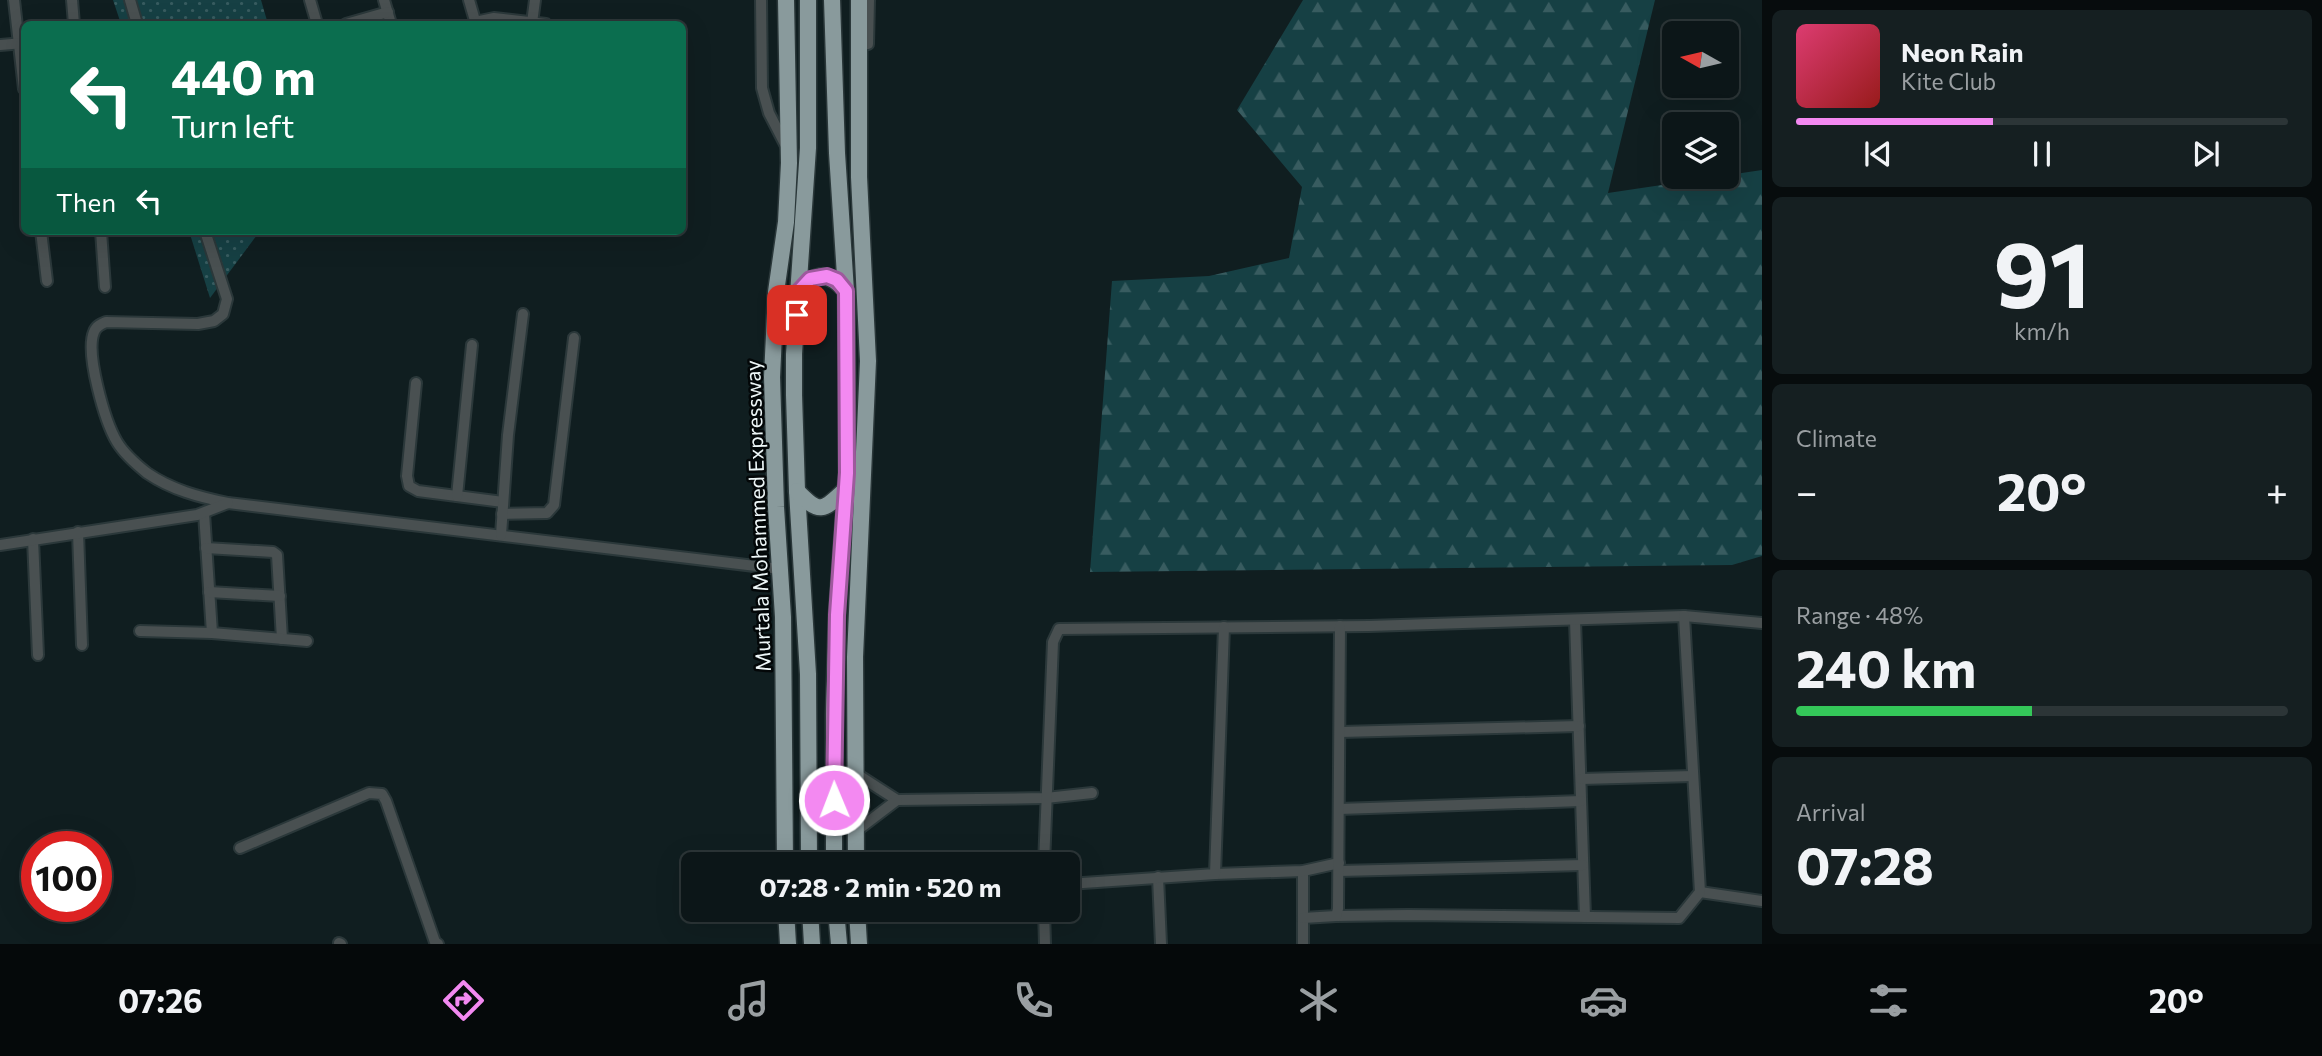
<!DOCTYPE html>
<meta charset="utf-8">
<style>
body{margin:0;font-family:Commissioner,sans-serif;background:#151f21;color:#f1f3f6;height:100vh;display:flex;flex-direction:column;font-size:26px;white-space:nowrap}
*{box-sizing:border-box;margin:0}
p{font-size:23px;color:#9a9fa2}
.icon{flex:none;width:38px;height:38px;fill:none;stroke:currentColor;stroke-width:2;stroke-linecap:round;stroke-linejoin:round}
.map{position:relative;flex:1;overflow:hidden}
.side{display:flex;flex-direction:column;gap:10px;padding:10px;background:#070c0d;width:560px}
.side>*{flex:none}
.guide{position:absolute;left:21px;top:21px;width:665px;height:214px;border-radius:10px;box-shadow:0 7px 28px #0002,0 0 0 2px #2c3537;background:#0b6e4f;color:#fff;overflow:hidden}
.needle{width:46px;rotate:278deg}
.tools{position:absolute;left:1662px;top:21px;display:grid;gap:14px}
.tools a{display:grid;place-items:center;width:77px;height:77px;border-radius:10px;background:#0c1618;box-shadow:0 7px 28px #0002,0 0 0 2px #2c3537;font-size:35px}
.speed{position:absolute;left:21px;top:831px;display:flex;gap:14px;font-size:35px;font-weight:700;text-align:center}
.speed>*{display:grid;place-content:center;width:91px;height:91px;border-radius:50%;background:#0c1618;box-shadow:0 7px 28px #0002,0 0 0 2px #2c3537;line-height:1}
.speed .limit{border:10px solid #d22;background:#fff;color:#111}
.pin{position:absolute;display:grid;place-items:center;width:60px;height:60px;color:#fff;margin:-30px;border-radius:14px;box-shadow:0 4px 10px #0006}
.me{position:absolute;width:77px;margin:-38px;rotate:359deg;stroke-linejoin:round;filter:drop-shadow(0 0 5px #0008)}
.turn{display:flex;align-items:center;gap:24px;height:147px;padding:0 35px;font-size:32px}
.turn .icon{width:91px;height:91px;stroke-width:2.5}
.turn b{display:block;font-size:49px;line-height:60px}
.then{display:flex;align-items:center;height:66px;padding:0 35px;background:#0003;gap:14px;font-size:26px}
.big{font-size:52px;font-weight:700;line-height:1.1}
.side .tile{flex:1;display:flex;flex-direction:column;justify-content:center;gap:10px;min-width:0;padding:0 24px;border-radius:10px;background:#151f21}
.side .dial{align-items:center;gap:0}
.dial b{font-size:91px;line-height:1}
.song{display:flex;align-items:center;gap:21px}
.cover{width:84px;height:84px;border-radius:10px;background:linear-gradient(135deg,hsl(340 70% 55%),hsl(0 70% 35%))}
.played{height:7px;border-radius:4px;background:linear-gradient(90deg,#f389f1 40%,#2c3537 40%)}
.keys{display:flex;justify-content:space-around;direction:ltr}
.heat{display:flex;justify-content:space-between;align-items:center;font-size:38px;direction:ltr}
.charge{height:10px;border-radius:5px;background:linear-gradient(90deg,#34c759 48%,#2c3537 0)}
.trip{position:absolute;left:681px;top:852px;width:399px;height:70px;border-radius:10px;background:#0c1618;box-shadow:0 7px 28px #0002,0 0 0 2px #2c3537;font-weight:700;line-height:70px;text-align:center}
.dock{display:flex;height:112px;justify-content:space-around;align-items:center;background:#05090a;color:#9a9fa2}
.dock .icon{width:49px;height:49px}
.dock .active{color:#f389f1}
.dock b{font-size:32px;color:#f1f3f6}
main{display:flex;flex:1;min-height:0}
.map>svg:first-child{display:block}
</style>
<main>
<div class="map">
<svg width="1762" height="944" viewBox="0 0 1762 944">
<defs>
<pattern id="grass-dots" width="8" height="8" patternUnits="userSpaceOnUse" patternTransform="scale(1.75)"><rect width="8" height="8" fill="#164044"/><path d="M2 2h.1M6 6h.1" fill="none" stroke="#385c60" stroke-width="1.8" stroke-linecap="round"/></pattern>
<pattern id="forest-firs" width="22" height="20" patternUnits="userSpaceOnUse" patternTransform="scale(1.75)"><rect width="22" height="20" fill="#164044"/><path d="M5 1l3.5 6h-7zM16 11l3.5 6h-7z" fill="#385c60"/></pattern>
</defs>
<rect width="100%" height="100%" fill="#101e20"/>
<g fill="url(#grass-dots)">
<polygon points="113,0 261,0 268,24 121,24"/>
<polygon points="189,231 260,231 210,298"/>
</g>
<polygon fill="url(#forest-firs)" points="1303,0 1655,0 1608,193 1762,170 1762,556 1732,565 1090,572 1112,281 1209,276 1289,258 1302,187 1237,110"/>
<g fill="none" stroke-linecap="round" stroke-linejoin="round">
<g stroke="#2b383a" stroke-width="14">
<g id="minor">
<polyline points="14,0 24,89"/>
<polyline points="72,0 74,24"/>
<polyline points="130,0 137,24"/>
<polyline points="310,0 317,24"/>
<polyline points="384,0 391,24"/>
<polyline points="469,0 476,24"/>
<polyline points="761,0 762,88 769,113 786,146"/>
<polyline points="475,22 494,18 546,24"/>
<polyline points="532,23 535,0"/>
<polyline points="346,24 388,12"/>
<polyline points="0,45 24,43"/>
<polyline points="859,45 868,44 869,0"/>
<polyline points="41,231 47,281"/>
<polyline points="101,231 105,287"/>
<path d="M205 231 227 299 223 314 214 321 198 324 106 322C101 324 96 326 94 332 85 353 105 422 117 442 123 452 137 465 147 473 172 490 199 497 228 503L780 569"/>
<polyline points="416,383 407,476 409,486 418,491 503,502"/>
<polyline points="457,496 472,345"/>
<polyline points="204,513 212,633"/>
<polyline points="502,514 547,513 554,505 574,338"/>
<polyline points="78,532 82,645"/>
<polyline points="501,535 508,435 523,314"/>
<polyline points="33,539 38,655"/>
<polyline points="0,545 197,515 228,503"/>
<polyline points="206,548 273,552 277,555 282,639"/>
<polyline points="209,592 280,596"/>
<polyline points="1575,620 1585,917"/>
<polyline points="140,631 212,633 307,641"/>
<polyline points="1340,732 1579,726"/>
<polyline points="855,773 897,800 1046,798 1092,793"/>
<polyline points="1581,779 1693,776"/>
<polyline points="1339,809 1581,801"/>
<polyline points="855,832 897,800"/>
<polyline points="240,848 369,793 382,794 386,801 435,942 438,944"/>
<polyline points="1044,864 1053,642 1059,629 1369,626 1684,616 1762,623"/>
<polyline points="1303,871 1303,944"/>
<polyline points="1339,871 1583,865"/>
<polyline points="1215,874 1303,871 1339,863"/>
<polyline points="1158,877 1161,944"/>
<polyline points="1068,884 1215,874 1224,627"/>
<polyline points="1700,892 1762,901"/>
<polyline points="1044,910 1045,944"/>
<polyline points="1336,916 1408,915 1679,918 1700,892 1684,616"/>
<polyline points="1303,918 1336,916 1338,909 1340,626"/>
<polyline points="339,943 341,944"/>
</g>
</g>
<g stroke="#2b383a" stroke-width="19">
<g id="highway">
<polyline points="808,0 808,148 794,354 794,395 797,491 808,674 809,864"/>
<polyline points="832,0 837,153 846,291 847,375 847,473 837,615 834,714 834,864"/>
<path d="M799 291C816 272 828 271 846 291"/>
<path d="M797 491C820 515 823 511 846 489"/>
<polyline points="785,864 783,617 776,507 772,377 776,292 786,222 789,163 786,0"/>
<polyline points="856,864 855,657 868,361 859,177 859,0"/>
<polyline points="786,910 788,944"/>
<polyline points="810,910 812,944"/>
<polyline points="836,910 839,944"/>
<polyline points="857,910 859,944"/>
</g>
</g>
<use href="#minor" stroke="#495051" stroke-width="10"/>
<use href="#highway" stroke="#899a9c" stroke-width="16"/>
</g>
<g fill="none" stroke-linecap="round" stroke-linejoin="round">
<g stroke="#9e599d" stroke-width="18">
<polyline id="route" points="797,315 799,291 810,279 827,276 837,280 846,291 847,473 837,615 834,800"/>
</g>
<use href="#route" stroke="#f389f1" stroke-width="12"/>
</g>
<g text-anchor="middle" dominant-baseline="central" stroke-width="5" stroke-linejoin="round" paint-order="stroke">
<g font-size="21" fill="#edf6f7" stroke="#030708">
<text transform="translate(757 516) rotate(-92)">Murtala Mohammed Expressway</text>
</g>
</g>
</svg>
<div class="tools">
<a><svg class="needle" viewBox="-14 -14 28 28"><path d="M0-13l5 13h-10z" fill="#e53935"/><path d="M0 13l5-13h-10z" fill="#9a9fa2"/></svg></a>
<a><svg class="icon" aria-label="layers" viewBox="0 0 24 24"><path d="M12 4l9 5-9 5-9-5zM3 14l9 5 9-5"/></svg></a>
</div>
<div class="speed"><div class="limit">100</div></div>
<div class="pin" style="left:797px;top:315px;background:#d93025"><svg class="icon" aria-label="arrive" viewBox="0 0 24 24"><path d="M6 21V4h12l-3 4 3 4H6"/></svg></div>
<svg class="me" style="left:834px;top:800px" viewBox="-20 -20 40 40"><circle r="17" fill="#f389f1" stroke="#fff" stroke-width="3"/><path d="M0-11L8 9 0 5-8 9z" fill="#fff"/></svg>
<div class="trip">07:28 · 2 min · 520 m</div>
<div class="guide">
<div class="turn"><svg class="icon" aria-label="left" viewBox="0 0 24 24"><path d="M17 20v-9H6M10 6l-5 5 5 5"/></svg><div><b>440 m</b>Turn left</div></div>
<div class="then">Then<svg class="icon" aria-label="left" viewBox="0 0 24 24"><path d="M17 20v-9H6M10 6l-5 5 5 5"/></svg></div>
</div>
</div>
<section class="side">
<div class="tile">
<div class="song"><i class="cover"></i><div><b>Neon Rain</b><p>Kite Club</p></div></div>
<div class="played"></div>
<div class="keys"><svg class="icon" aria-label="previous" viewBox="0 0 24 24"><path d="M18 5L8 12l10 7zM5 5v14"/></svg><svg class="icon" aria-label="pause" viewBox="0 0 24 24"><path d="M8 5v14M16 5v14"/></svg><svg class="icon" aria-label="next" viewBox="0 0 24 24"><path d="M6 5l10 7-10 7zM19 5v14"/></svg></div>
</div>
<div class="tile dial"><b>91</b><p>km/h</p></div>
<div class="tile"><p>Climate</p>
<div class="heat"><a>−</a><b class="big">20°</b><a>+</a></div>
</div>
<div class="tile"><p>Range · 48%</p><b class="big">240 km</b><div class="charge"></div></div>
<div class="tile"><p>Arrival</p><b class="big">07:28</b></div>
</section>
</main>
<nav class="dock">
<b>07:26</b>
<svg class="icon active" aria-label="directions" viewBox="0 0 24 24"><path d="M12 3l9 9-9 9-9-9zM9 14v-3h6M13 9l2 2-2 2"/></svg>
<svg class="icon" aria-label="music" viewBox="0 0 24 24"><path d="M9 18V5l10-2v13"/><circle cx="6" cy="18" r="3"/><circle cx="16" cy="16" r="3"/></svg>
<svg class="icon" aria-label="phone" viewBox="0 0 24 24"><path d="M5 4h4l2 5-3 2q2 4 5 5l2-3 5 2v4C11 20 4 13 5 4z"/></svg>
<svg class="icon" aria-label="climate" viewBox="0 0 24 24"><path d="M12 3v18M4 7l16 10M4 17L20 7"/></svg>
<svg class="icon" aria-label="car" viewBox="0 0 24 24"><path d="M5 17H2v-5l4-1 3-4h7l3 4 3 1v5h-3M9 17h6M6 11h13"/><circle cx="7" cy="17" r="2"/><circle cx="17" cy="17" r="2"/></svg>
<svg class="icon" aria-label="filters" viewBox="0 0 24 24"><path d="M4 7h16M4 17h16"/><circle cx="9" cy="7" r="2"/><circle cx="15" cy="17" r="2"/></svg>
<b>20°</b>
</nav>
